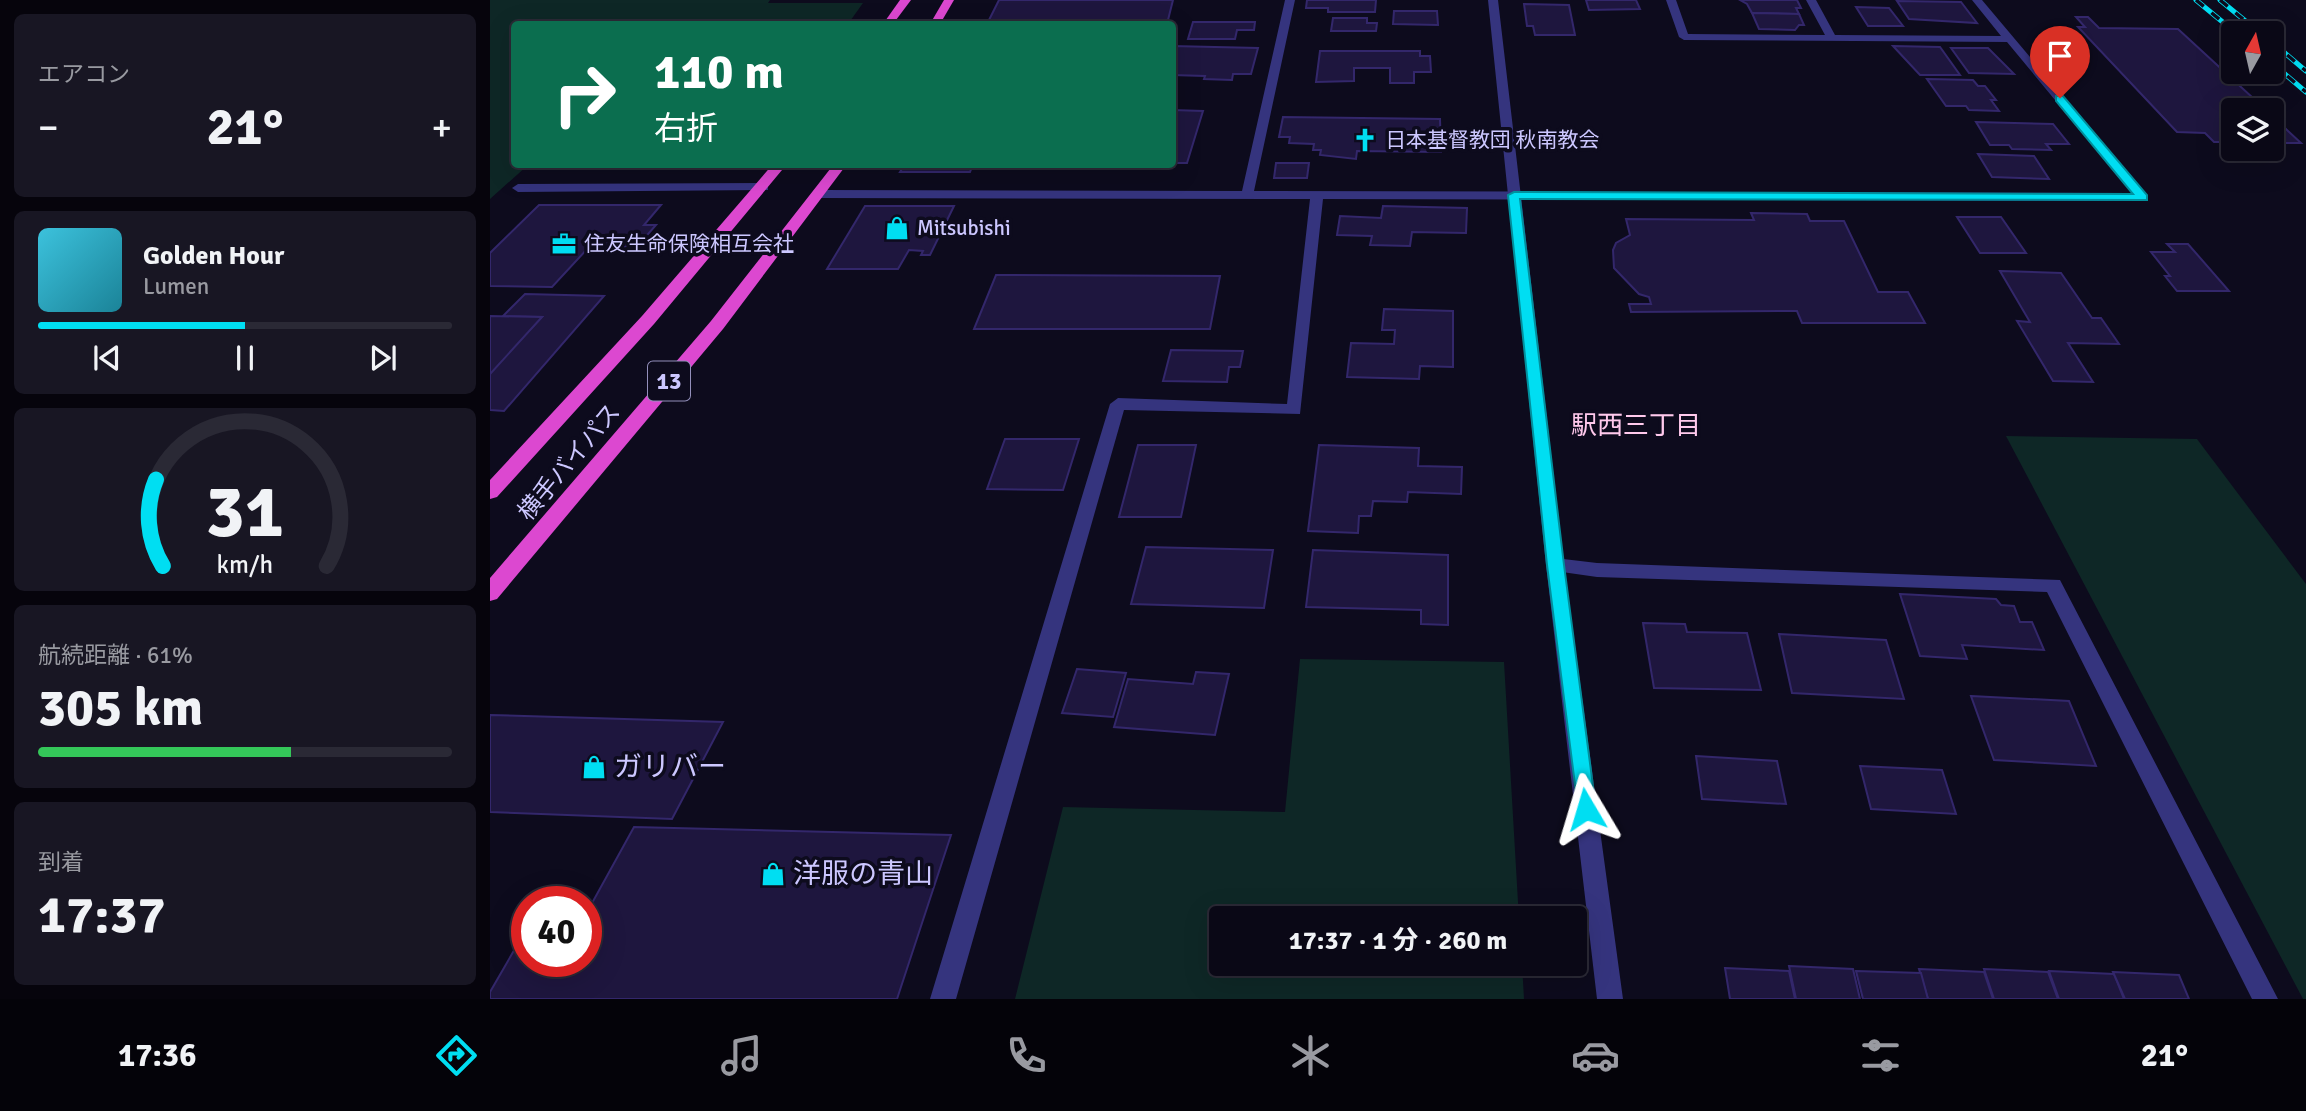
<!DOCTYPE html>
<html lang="ja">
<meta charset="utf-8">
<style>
body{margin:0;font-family:Signika,"Noto Sans JP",sans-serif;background:#181623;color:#f1f3f6;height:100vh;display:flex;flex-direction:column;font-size:26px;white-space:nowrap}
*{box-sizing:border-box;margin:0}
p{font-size:23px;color:#999aa1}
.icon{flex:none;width:38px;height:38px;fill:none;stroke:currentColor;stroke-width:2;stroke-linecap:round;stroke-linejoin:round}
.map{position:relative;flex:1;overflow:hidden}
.side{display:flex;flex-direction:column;gap:14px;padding:14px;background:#06040c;width:490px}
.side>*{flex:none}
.hud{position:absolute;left:21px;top:21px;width:665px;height:147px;border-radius:7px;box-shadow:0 7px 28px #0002,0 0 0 2px #2a2935;background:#0b6e4f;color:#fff;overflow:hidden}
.needle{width:46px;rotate:8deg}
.tools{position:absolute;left:1731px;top:21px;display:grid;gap:14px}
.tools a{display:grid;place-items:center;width:63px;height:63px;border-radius:7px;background:#0a0816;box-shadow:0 7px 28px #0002,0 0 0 2px #2a2935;font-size:35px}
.speed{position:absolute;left:21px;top:886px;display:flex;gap:14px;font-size:35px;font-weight:700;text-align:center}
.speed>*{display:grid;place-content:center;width:91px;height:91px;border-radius:50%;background:#0a0816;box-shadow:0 7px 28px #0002,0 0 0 2px #2a2935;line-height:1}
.speed .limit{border:10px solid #d22;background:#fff;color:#111}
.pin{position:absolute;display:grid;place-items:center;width:60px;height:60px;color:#fff;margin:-72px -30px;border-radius:50% 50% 50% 0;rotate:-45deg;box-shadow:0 0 7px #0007}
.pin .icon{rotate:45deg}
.me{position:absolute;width:77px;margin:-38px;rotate:353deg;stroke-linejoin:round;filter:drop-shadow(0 0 5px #0008)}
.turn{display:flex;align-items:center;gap:24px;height:147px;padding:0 28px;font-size:32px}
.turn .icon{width:91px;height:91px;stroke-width:2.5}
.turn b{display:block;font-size:49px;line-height:60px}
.big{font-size:52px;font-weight:700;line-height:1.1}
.side .tile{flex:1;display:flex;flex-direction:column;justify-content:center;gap:10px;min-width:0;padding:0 24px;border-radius:10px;background:#181623}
.side .dial{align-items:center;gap:0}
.dial svg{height:182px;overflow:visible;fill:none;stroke:#2a2935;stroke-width:7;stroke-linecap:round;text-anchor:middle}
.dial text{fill:#f1f3f6;stroke:none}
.song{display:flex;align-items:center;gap:21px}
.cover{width:84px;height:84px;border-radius:10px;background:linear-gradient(135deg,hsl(190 70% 55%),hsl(190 70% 35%))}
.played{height:7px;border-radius:4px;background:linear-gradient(90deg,#00def2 50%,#2a2935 50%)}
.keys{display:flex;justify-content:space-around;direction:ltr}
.heat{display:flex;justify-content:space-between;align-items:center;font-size:38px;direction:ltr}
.charge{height:10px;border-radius:5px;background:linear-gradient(90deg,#34c759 61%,#2a2935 0)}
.trip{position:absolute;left:719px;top:906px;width:378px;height:70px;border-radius:7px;background:#0a0816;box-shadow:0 7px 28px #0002,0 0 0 2px #2a2935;font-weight:700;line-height:70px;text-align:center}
.tab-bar{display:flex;height:112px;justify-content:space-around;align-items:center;background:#040309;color:#999aa1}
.tab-bar .icon{width:49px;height:49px}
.tab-bar .current{color:#00def2}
.tab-bar b{font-size:32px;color:#f1f3f6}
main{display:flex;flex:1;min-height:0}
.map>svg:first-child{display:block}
</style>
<main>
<section class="side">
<div class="tile"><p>エアコン</p>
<div class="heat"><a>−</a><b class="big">21°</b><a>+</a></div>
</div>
<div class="tile">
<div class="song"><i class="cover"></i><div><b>Golden Hour</b><p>Lumen</p></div></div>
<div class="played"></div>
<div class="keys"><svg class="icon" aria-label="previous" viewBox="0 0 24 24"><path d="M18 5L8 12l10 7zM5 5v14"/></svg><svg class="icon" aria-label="pause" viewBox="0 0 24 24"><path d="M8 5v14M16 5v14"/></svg><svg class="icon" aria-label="next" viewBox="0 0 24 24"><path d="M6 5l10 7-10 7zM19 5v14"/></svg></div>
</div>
<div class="tile dial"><svg viewBox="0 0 100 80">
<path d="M14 69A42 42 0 1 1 86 69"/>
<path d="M14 69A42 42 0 0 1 11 31" stroke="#00def2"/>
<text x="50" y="56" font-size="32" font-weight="700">31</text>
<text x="50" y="72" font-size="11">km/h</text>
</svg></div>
<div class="tile"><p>航続距離 · 61%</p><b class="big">305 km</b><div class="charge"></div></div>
<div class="tile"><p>到着</p><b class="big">17:37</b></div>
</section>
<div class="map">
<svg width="1816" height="999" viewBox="0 0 1816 999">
<rect width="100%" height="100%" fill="#0d0b1d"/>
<g fill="#0e2726">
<polygon points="0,0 280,0 278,3 373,3 358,24 24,24 24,164 38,165 0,199"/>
<polygon points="1516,436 1707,439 1816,584 1816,999 1813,999"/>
<polygon points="810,659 1014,662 1029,919 732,919 732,964 1032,964 1034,999 525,999 573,807 795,812"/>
</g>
<g fill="#1e163e" stroke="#33276b" stroke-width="2">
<polygon points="509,0 683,0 677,24 497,24"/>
<polygon points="817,0 886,0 885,12 838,12 838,8 816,8"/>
<polygon points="1096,0 1146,0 1150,9 1099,10"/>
<polygon points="1250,0 1307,0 1311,8 1306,8 1309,14 1262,13 1257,4"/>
<polygon points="1407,1 1471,2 1487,23 1419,19"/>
<polygon points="1034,4 1079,5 1085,35 1045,35 1043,26 1037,26"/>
<polygon points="1366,7 1399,8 1413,26 1378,26"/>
<polygon points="904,11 947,11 948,25 903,24"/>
<polygon points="1262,13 1309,14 1314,25 1309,25 1305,30 1269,29"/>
<polygon points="1586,17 1598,17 1609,28 1688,29 1776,110 1743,110 1743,142 1724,142 1715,133 1687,132 1588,27 1595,27"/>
<polygon points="843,18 877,18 877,23 887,23 886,31 841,31"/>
<polygon points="703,22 765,22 764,30 747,30 745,39 698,39"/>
<polygon points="682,46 768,48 761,74 743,74 742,80 714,79 715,76 682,75"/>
<polygon points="1403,46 1450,47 1470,75 1430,75"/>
<polygon points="1461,48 1498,48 1524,74 1479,73"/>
<polygon points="830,51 930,51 930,56 940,56 941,72 924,72 924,83 900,83 900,68 864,68 864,81 826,82"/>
<polygon points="1437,79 1483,80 1488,86 1495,86 1506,100 1501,100 1509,111 1479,110 1476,106 1456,106"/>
<polygon points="682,110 713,111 697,163 682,163"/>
<polygon points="1782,116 1811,143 1782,143"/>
<polygon points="793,117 950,119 951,152 867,151 866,159 830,155 831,150 823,150 824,144 799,143 800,137 789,137"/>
<polygon points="1486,122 1563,124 1579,144 1556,144 1561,150 1522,149 1519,145 1500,145"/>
<polygon points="1488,154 1544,156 1559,179 1502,177"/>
<polygon points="786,163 819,163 817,178 784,178"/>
<polygon points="415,164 483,164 480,172 410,172"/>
<polygon points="49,205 171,205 154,225 166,225 152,241 143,241 137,247 99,247 62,287 0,286 0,253"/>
<polygon points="375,206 464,206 440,255 431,255 433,251 419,250 408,269 337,269"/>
<polygon points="893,206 977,208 976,233 922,232 920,246 880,245 882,236 847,235 850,216 891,218"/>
<polygon points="1261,213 1317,214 1320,221 1354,221 1388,292 1418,292 1435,323 1312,323 1307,311 1141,312 1139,304 1161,304 1159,297 1149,294 1124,268 1123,250 1126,243 1140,235 1136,219 1264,220"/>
<polygon points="1467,217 1511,217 1536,253 1490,253"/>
<polygon points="1677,244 1698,244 1739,291 1687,291 1675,276 1680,276 1661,252 1685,252"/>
<polygon points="1510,271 1571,273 1602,318 1611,318 1629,344 1578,343 1603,382 1563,381 1527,321 1540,322"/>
<polygon points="506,275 730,276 720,329 484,329"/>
<polygon points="35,294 114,296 14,411 0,410 0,372 52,317 13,316"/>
<polygon points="894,309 963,311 963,367 930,366 929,379 857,377 861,343 904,344 905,330 892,330"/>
<polygon points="0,316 52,317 1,373 0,372"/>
<polygon points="681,350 753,351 750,367 739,367 737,382 673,381"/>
<polygon points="515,439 589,439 573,490 497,489"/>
<polygon points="648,445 706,445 691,517 629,517"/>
<polygon points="829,445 929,448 928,466 972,467 971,494 918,492 917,502 883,501 881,516 869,516 868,533 818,531"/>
<polygon points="656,547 783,550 774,608 641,604"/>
<polygon points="823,550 958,555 958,625 931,624 931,610 816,607"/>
<polygon points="1410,594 1506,599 1511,605 1524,606 1530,622 1542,622 1554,650 1472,645 1477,659 1430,656"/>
<polygon points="1153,623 1195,624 1197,632 1257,633 1271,690 1164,688"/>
<polygon points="1289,634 1396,640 1414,699 1302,693"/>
<polygon points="587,669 636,673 623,717 572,713"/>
<polygon points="706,672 739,674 725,735 624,727 638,679 703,684"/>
<polygon points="1481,696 1579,701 1606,766 1504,760"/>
<polygon points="0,715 233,722 182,819 0,812"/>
<polygon points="1206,756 1287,761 1296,804 1212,799"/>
<polygon points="1370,766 1452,770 1466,814 1381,809"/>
<polygon points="144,827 461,835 407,999 0,999 0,992 26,947 37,947 37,961 96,961 96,914"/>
<polygon points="1299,966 1363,969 1370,999 1306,999"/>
<polygon points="1235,968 1299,971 1305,999 1240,999"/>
<polygon points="1429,969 1494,972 1503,999 1438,999"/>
<polygon points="1494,969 1558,972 1568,999 1504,999"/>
<polygon points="1366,971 1431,973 1438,999 1373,999"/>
<polygon points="1559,971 1624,974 1634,999 1569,999"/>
<polygon points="1623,972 1689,975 1699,999 1635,999"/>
</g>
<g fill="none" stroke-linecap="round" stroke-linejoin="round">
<g fill="#35347e" fill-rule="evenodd">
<polygon points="795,0 805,0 764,191 1642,193 1517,42 1194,40 1189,37 1176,0 1186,0 1198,34 1335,35 1316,0 1326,0 1345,35 1511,36 1482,0 1492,0 1658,197 1652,201 833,199 810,414 634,410 466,999 440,999 620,404 628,398 797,404 820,199 329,198 323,194 329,190 752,191"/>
<polygon points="273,183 278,184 278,190 28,192 22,188 28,184"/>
<polygon points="1065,558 1107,563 1570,580 1788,999 1762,999 1557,592 1107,577 1058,570 1056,565 1058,560"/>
</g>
<polygon fill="#35347e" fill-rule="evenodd" points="998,0 1008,0 1074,565 1133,999 1107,999 1056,565"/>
<g fill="#dc48d0" fill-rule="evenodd">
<polygon points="410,0 421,0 403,24 393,24"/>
<polygon points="454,0 464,0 450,24 440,24"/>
<polygon points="283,164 297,164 164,324 7,497 0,499 0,480 152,316"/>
<polygon points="344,164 357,164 233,329 7,599 0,601 0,578 221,321"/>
</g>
<g stroke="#00def2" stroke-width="5">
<g id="rail">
<polyline points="1706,0 1746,33"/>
<polyline points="1730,0 1770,33"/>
<polyline points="1782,42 1816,71"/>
<polyline points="1782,63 1816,92"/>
</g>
</g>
<use href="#rail" stroke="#0d0b1d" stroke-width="3.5" stroke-dasharray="10" stroke-linecap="butt"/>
</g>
<polygon fill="#00def2" stroke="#00909d" stroke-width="2" points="1566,96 1573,96 1657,195 1657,200 1030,199 1074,565 1106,809 1103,816 1096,819 1089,816 1057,565 1018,195 1024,192 1643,194 1566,101"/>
<defs>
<g id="church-bare" transform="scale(1.89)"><path d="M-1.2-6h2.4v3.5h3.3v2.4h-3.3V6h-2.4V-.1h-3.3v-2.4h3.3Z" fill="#00def2" stroke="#0d0b1d" stroke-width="2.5" paint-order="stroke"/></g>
<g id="shop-bare" transform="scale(1.89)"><path d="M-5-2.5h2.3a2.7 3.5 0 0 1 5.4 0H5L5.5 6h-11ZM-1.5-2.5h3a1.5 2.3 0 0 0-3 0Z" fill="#00def2" stroke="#0d0b1d" stroke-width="2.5" paint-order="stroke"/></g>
<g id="office-bare" transform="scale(1.89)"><path d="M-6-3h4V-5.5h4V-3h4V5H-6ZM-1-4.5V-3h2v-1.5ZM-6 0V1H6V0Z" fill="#00def2" stroke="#0d0b1d" stroke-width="2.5" paint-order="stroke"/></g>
</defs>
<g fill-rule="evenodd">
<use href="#church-bare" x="875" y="140"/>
<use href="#shop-bare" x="407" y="228"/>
<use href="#office-bare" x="74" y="244"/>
<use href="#shop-bare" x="104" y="767"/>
<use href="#shop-bare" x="283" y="874"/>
</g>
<g text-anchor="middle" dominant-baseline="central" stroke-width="7" stroke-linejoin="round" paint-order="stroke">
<g font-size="21" fill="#ccc7ff" stroke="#0d0b1d" text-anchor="start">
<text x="895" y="140">日本基督教団 秋南教会</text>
<text x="427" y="228">Mitsubishi</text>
<text x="94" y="244">住友生命保険相互会社</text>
</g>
<rect fill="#0d0b1d" stroke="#938fbb" stroke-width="2" x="158" y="361.5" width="42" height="39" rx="5"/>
<g font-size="23" font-weight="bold" fill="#ccc7ff">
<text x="179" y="381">13</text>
</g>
<g font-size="24" fill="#ccc7ff" stroke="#0d0b1d">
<text transform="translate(79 462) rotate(-50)">横手バイパス</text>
</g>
<g font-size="26" fill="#ffc9ec" stroke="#0d0b1d">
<text x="1146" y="426">駅西三丁目</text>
</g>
<g font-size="28" fill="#ccc7ff" stroke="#0d0b1d" text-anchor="start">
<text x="124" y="767">ガリバー</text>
<text x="303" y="874">洋服の青山</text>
</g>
</g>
</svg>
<div class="tools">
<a><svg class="needle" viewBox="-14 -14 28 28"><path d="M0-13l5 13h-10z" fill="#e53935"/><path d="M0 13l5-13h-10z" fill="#999aa1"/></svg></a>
<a><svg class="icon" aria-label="layers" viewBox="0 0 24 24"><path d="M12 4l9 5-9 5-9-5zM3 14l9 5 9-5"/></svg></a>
</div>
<div class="speed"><div class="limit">40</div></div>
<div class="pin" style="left:1570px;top:98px;background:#d93025"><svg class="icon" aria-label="arrive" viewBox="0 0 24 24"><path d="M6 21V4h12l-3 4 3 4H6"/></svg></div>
<svg class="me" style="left:1096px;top:809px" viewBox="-20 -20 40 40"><path d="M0-17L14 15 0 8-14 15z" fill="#00def2" stroke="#fff" stroke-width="4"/></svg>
<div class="trip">17:37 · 1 分 · 260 m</div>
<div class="hud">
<div class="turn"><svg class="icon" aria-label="right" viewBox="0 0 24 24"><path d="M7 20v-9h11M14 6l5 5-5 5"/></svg><div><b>110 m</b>右折</div></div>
</div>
</div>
</main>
<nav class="tab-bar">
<b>17:36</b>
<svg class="icon current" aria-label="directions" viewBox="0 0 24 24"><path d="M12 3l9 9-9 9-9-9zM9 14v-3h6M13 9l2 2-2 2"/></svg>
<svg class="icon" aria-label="music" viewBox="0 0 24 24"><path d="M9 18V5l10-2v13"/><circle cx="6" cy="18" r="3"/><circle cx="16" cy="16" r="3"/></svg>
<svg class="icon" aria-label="phone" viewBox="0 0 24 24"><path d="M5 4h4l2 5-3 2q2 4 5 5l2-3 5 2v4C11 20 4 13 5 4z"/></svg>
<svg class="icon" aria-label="climate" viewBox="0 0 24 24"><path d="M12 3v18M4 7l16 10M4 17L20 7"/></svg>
<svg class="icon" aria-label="car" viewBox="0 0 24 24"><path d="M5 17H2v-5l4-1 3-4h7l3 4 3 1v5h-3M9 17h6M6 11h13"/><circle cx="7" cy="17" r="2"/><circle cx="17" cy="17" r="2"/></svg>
<svg class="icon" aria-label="filters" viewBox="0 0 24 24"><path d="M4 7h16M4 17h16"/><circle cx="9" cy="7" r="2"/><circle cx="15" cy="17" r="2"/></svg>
<b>21°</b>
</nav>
